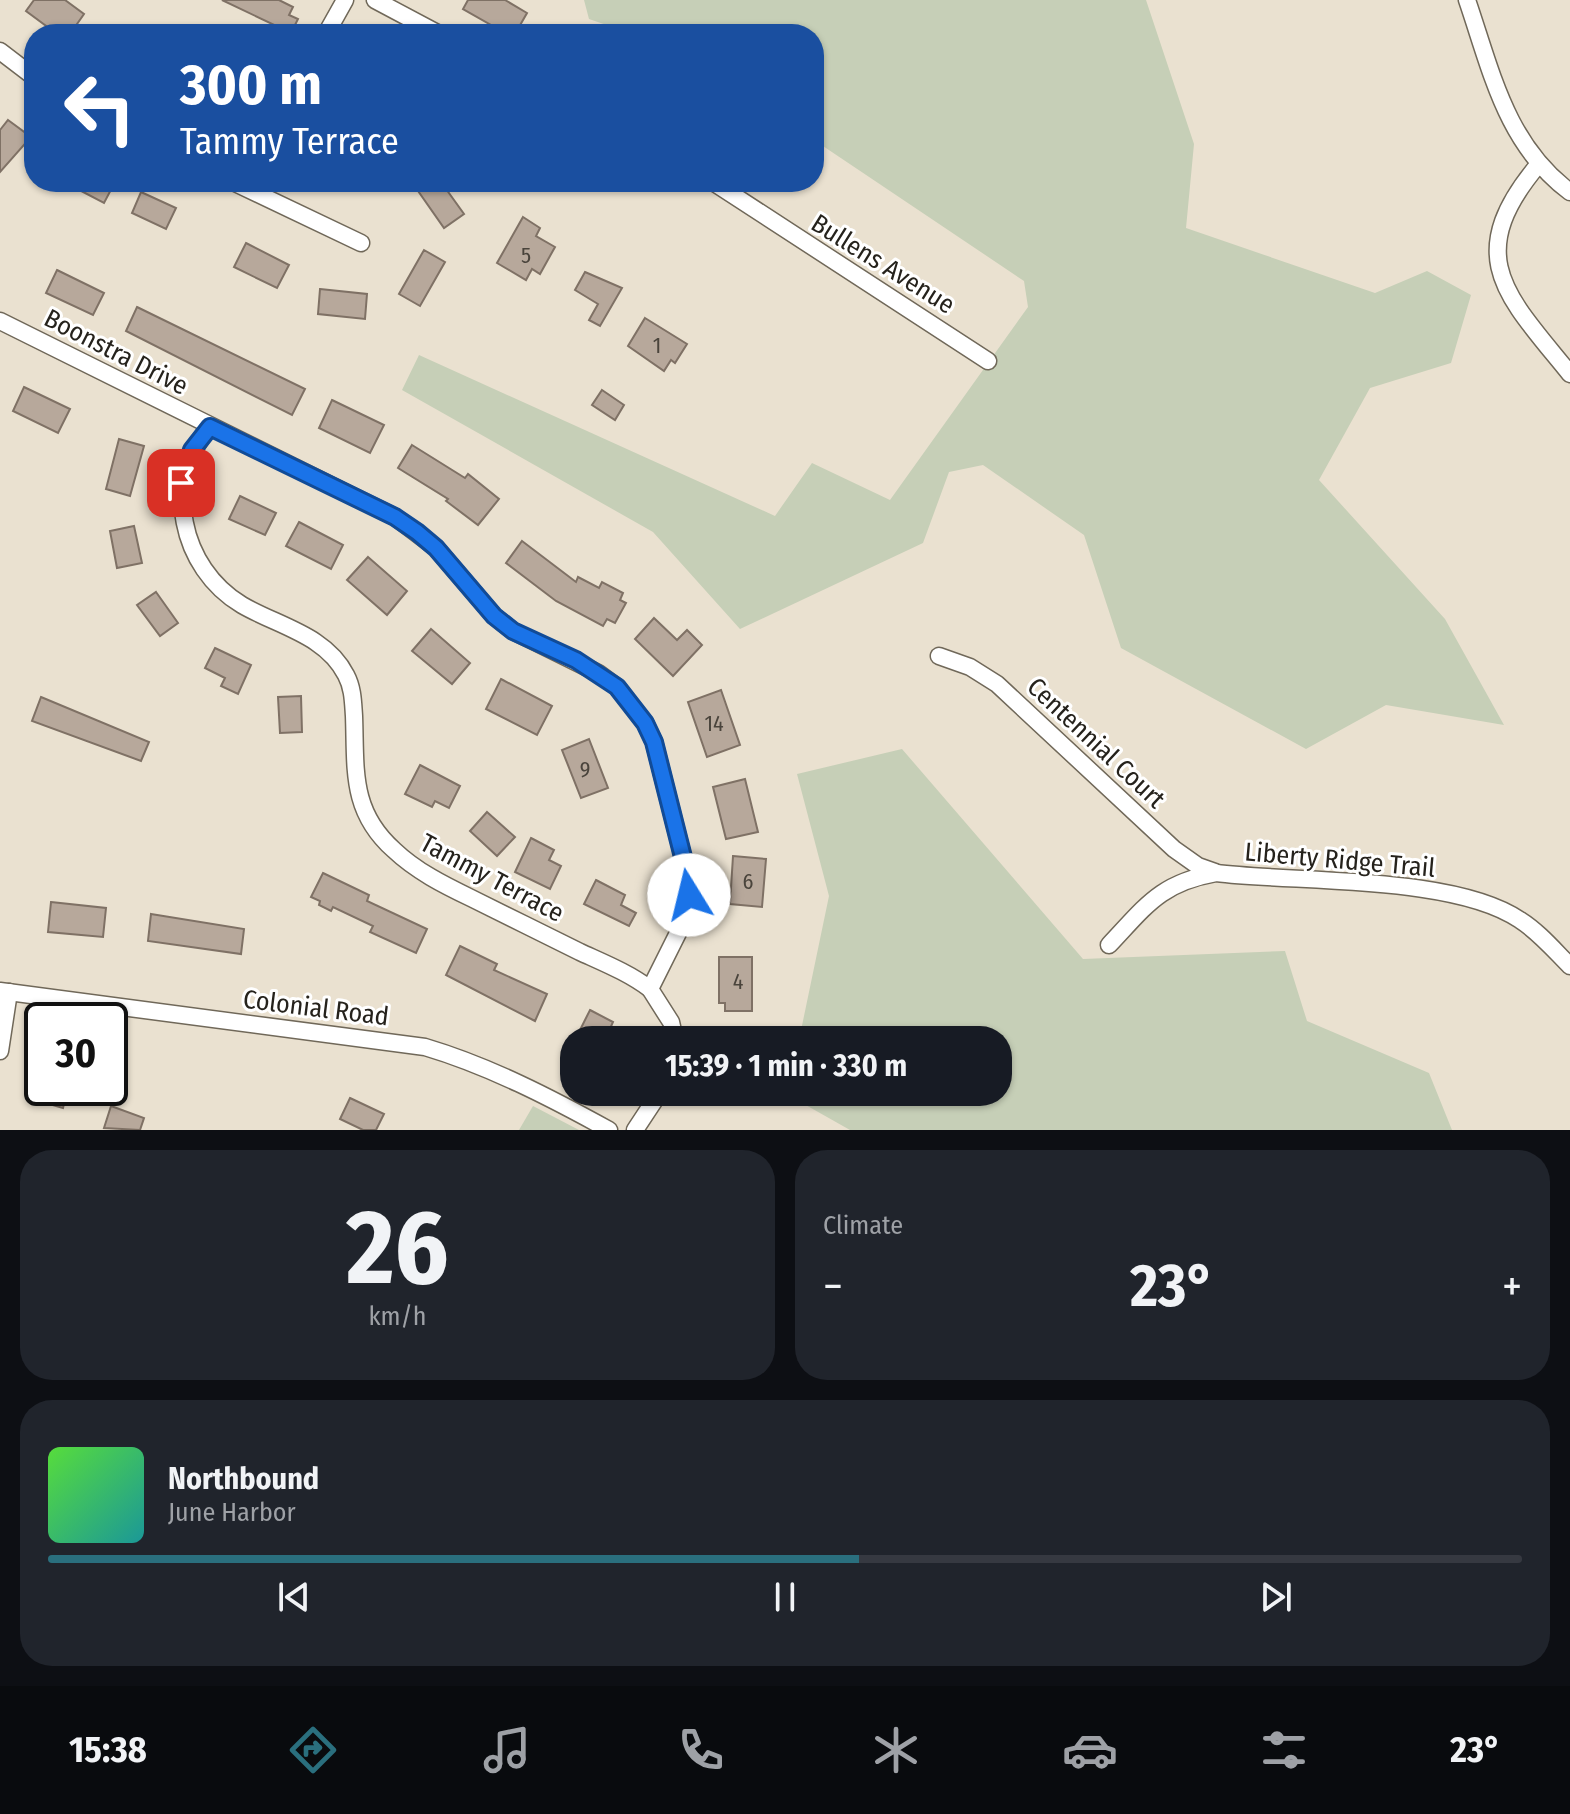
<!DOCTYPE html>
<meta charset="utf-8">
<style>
body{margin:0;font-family:"Fira Sans Condensed",sans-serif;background:#20242c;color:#f1f3f6;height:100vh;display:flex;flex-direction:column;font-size:30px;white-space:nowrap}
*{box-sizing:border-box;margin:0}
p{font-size:26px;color:#9ea1a6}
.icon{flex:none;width:44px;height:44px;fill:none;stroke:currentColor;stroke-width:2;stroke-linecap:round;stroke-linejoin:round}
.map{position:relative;height:1130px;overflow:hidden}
.drawer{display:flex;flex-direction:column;gap:20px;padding:20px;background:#0d0f14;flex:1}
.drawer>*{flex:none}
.banner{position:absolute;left:24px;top:24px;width:800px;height:168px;border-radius:32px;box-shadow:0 2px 6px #0004;background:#1a4fa0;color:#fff;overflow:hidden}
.speed{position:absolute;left:24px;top:1002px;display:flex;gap:16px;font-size:40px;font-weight:700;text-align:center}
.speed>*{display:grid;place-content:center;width:104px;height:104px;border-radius:50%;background:#171b24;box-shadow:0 2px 6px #0004;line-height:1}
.speed .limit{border:4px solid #111;border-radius:12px;background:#fff;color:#111}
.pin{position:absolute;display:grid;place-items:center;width:68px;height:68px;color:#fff;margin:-34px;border-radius:16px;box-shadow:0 4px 12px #0006}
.me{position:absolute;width:88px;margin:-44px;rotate:351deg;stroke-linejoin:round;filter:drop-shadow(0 0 6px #0008)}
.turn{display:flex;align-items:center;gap:28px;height:168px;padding:0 24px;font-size:36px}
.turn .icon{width:104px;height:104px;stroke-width:2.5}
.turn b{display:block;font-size:56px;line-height:68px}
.big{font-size:60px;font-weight:700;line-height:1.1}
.drawer .tile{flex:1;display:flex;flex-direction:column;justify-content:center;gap:12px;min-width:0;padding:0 28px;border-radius:32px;background:#20242c}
.drawer .dial{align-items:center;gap:0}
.dial b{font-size:104px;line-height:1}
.song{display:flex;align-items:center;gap:24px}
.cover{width:96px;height:96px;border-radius:12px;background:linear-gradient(135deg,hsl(110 70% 55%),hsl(180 70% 35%))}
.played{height:8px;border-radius:4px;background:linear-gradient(90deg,#2a6f7e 55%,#363941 55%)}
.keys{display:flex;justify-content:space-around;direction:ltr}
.heat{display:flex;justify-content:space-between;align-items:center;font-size:44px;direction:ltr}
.drawer .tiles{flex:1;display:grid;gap:20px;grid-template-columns:1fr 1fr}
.tile:last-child{grid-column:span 2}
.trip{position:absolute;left:560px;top:1026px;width:452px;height:80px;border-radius:32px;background:#171b24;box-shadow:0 2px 6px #0004;font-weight:700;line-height:80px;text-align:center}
.tab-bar{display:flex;height:128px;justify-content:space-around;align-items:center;background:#090b0e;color:#9ea1a6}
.tab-bar .icon{width:56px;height:56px}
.tab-bar .selected{color:#2a6f7e}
.tab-bar b{font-size:36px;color:#f1f3f6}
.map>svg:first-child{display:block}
</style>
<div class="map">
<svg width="1570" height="1130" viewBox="0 0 1570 1130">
<rect width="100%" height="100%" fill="#eae1d0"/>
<g fill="#c6cfb7">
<polygon points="584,0 1146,0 1194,144 1186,228 1375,293 1427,271 1471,295 1451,363 1370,388 1319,480 1445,619 1504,725 1386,705 1306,749 1121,648 1084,535 983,465 949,472 923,543 740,629 653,532 402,390 419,355 775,516 812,463 890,500 1028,307 1024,281 814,140 814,34 633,34 589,19"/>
<polygon points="902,749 1083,959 1285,951 1307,1021 1429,1073 1452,1130 850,1130 788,1095 789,1092 998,1092 998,1040 799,1040 829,896 797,774"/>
<polygon points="533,1106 579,1130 519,1130"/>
</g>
<g fill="#b7a89b" stroke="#7f7165" stroke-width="2">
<polygon points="34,0 65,0 84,14 70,34 57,34 26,11"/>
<polygon points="222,0 279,0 293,7 289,15 298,19 291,33"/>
<polygon points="468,0 505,0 527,13 515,34 507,34 463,9"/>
<polygon points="8,120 31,137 0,172 0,130"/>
<polygon points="64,182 115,182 104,203"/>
<polygon points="425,182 441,182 464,214 444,228 416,188"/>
<polygon points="141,192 176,208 166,229 132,213"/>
<polygon points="523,217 540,228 536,236 555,247 540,274 532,269 526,280 497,263"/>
<polygon points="246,243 289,265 277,288 234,267"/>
<polygon points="424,250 445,262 420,306 399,294"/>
<polygon points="57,270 104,293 93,315 46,293"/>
<polygon points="585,272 622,288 600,326 589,320 598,304 575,290"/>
<polygon points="320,289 367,294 365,319 318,314"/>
<polygon points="137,307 305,389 292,415 126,331"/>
<polygon points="645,318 687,344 675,363 671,360 664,371 628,346"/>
<polygon points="24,387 70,409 58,433 13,411"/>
<polygon points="602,390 624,405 615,420 592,405"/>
<polygon points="332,400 384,425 370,453 319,428"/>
<polygon points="119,439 144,446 130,496 106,489"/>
<polygon points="412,445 465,478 468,474 499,499 478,525 446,501 448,499 398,468"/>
<polygon points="240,496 276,513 265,535 229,519"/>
<polygon points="299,522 343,545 331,569 286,546"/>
<polygon points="134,526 142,563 117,568 110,531"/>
<polygon points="522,541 576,582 578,577 599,588 602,582 623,593 620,600 626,603 615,623 607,619 603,626 556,601 506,563"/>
<polygon points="368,557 407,591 387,615 347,580"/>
<polygon points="156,592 178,623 160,636 137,605"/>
<polygon points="654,618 677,640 687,630 702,645 673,676 635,639"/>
<polygon points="431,629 470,663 452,684 412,651"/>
<polygon points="215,648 251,665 238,694 221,686 225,678 205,668"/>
<polygon points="501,679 552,706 537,735 486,709"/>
<polygon points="721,690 740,745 707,757 688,702"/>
<polygon points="301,696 302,732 280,733 278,697"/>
<polygon points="41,697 149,742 141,761 32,721"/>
<polygon points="589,739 608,788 581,798 562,750"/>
<polygon points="420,765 460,786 449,808 435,801 432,807 405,794"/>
<polygon points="745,779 758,832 726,839 713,787"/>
<polygon points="487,812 515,837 497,856 470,831"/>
<polygon points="531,838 554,850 549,860 561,866 550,889 515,872"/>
<polygon points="733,856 766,859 762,907 730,904"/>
<polygon points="323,873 369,895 367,901 427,929 416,953 370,932 373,926 333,907 331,911 319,905 320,901 311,897"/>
<polygon points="596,880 625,895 621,905 636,913 629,926 584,904"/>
<polygon points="51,902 106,908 103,937 48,932"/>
<polygon points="151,914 244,929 241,954 148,941"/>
<polygon points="460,946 497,964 494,970 547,994 535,1021 446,975"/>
<polygon points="719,957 752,957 752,1011 725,1011 725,1003 719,1003"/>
<polygon points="590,1010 613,1022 605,1040 575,1040"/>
<polygon points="35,1088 68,1088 63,1108 32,1099"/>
<polygon points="350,1098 384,1114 376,1130 363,1130 340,1119"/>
<polygon points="111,1106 144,1118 140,1130 104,1128"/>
</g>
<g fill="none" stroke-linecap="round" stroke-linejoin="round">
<g stroke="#706859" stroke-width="19">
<g id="minor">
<polyline points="375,0 439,34"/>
<path d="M1467 0C1492 73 1506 144 1570 192"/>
<polyline points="326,34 345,0"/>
<polyline points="0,51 34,77"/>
<path d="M1538 165C1461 257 1507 296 1570 374"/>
<polyline points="233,182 361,243"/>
<polyline points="713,182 988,361"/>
<polyline points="0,321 395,517 436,548 494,616 513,631 598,673 617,687 645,723 654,742 688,877 689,895 682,925 650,989 671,1022 675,1040"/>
<path d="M210 427C162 481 180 568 242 605 278 626 326 635 346 675 353 688 353 702 354 716 356 769 350 811 394 850 416 871 444 885 471 898 507 916 544 934 580 952 604 963 629 973 650 989"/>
<polyline points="939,656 970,667 997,684 1174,849 1198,866 1215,872"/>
<path d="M1109 945C1146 906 1160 883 1216 873 1298 883 1454 875 1520 920 1539 932 1554 950 1570 966"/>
<path d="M0 991 425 1047C489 1066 551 1098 609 1130"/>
<polyline points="0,1051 9,992"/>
<polyline points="635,1130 660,1092"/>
</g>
</g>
<use href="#minor" stroke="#fff" stroke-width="16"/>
</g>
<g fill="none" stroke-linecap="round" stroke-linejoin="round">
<g stroke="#114b97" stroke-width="20">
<polyline id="route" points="181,483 192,450 210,427 395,517 417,532 436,548 494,616 513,631 576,660 617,687 645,723 654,742 688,877 689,895"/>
</g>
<use href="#route" stroke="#1a73e8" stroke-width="14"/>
</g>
<g text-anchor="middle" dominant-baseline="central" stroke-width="6" stroke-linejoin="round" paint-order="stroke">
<g font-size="22" fill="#4a443c">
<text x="526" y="255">5</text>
<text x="657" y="345">1</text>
<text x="714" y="723">14</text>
<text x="585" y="769">9</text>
<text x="748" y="881">6</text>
<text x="738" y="981">4</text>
</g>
<g font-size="26" fill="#25221c" stroke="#fff">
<text transform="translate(883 264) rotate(32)">Bullens Avenue</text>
<text transform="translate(116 352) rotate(27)">Boonstra Drive</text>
<text transform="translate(1096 743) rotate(43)">Centennial Court</text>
<text transform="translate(1340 860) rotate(5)">Liberty Ridge Trail</text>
<text transform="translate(492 878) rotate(28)">Tammy Terrace</text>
<text transform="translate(316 1008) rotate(7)">Colonial Road</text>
</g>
</g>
</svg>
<div class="speed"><div class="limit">30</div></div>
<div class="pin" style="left:181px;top:483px;background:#d93025"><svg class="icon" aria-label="arrive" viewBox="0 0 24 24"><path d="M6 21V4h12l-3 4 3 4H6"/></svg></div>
<svg class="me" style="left:689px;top:895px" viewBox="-20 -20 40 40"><circle r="19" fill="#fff"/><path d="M0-13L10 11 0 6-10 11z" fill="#1a73e8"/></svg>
<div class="trip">15:39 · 1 min · 330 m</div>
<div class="banner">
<div class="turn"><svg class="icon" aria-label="left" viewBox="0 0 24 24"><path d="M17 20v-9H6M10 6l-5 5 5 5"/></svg><div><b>300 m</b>Tammy Terrace</div></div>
</div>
</div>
<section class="drawer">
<div class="tiles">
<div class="tile dial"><b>26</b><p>km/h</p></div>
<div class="tile"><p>Climate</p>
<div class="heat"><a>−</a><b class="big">23°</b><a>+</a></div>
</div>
<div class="tile">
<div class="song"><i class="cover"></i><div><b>Northbound</b><p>June Harbor</p></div></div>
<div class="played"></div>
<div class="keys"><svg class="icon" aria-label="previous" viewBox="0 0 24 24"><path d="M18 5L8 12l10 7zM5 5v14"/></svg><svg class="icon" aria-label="pause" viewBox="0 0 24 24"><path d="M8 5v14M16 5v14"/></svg><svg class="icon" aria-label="next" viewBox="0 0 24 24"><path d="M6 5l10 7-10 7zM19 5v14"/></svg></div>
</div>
</div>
</section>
<nav class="tab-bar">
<b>15:38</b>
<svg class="icon selected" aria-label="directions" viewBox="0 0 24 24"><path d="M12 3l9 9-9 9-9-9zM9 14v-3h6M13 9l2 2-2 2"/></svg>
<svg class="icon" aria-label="music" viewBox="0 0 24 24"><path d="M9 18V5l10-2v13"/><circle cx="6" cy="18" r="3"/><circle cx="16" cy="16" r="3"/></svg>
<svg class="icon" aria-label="phone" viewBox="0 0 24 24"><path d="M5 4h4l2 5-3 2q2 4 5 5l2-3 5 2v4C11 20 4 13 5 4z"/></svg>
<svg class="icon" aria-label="climate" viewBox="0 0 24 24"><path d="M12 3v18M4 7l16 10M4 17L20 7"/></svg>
<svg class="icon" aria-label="car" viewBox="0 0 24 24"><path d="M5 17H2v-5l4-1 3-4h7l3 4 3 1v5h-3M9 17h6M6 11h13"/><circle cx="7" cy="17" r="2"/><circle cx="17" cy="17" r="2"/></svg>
<svg class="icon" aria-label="filters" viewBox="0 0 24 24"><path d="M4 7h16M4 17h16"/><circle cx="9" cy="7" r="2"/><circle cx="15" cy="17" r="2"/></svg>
<b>23°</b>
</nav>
